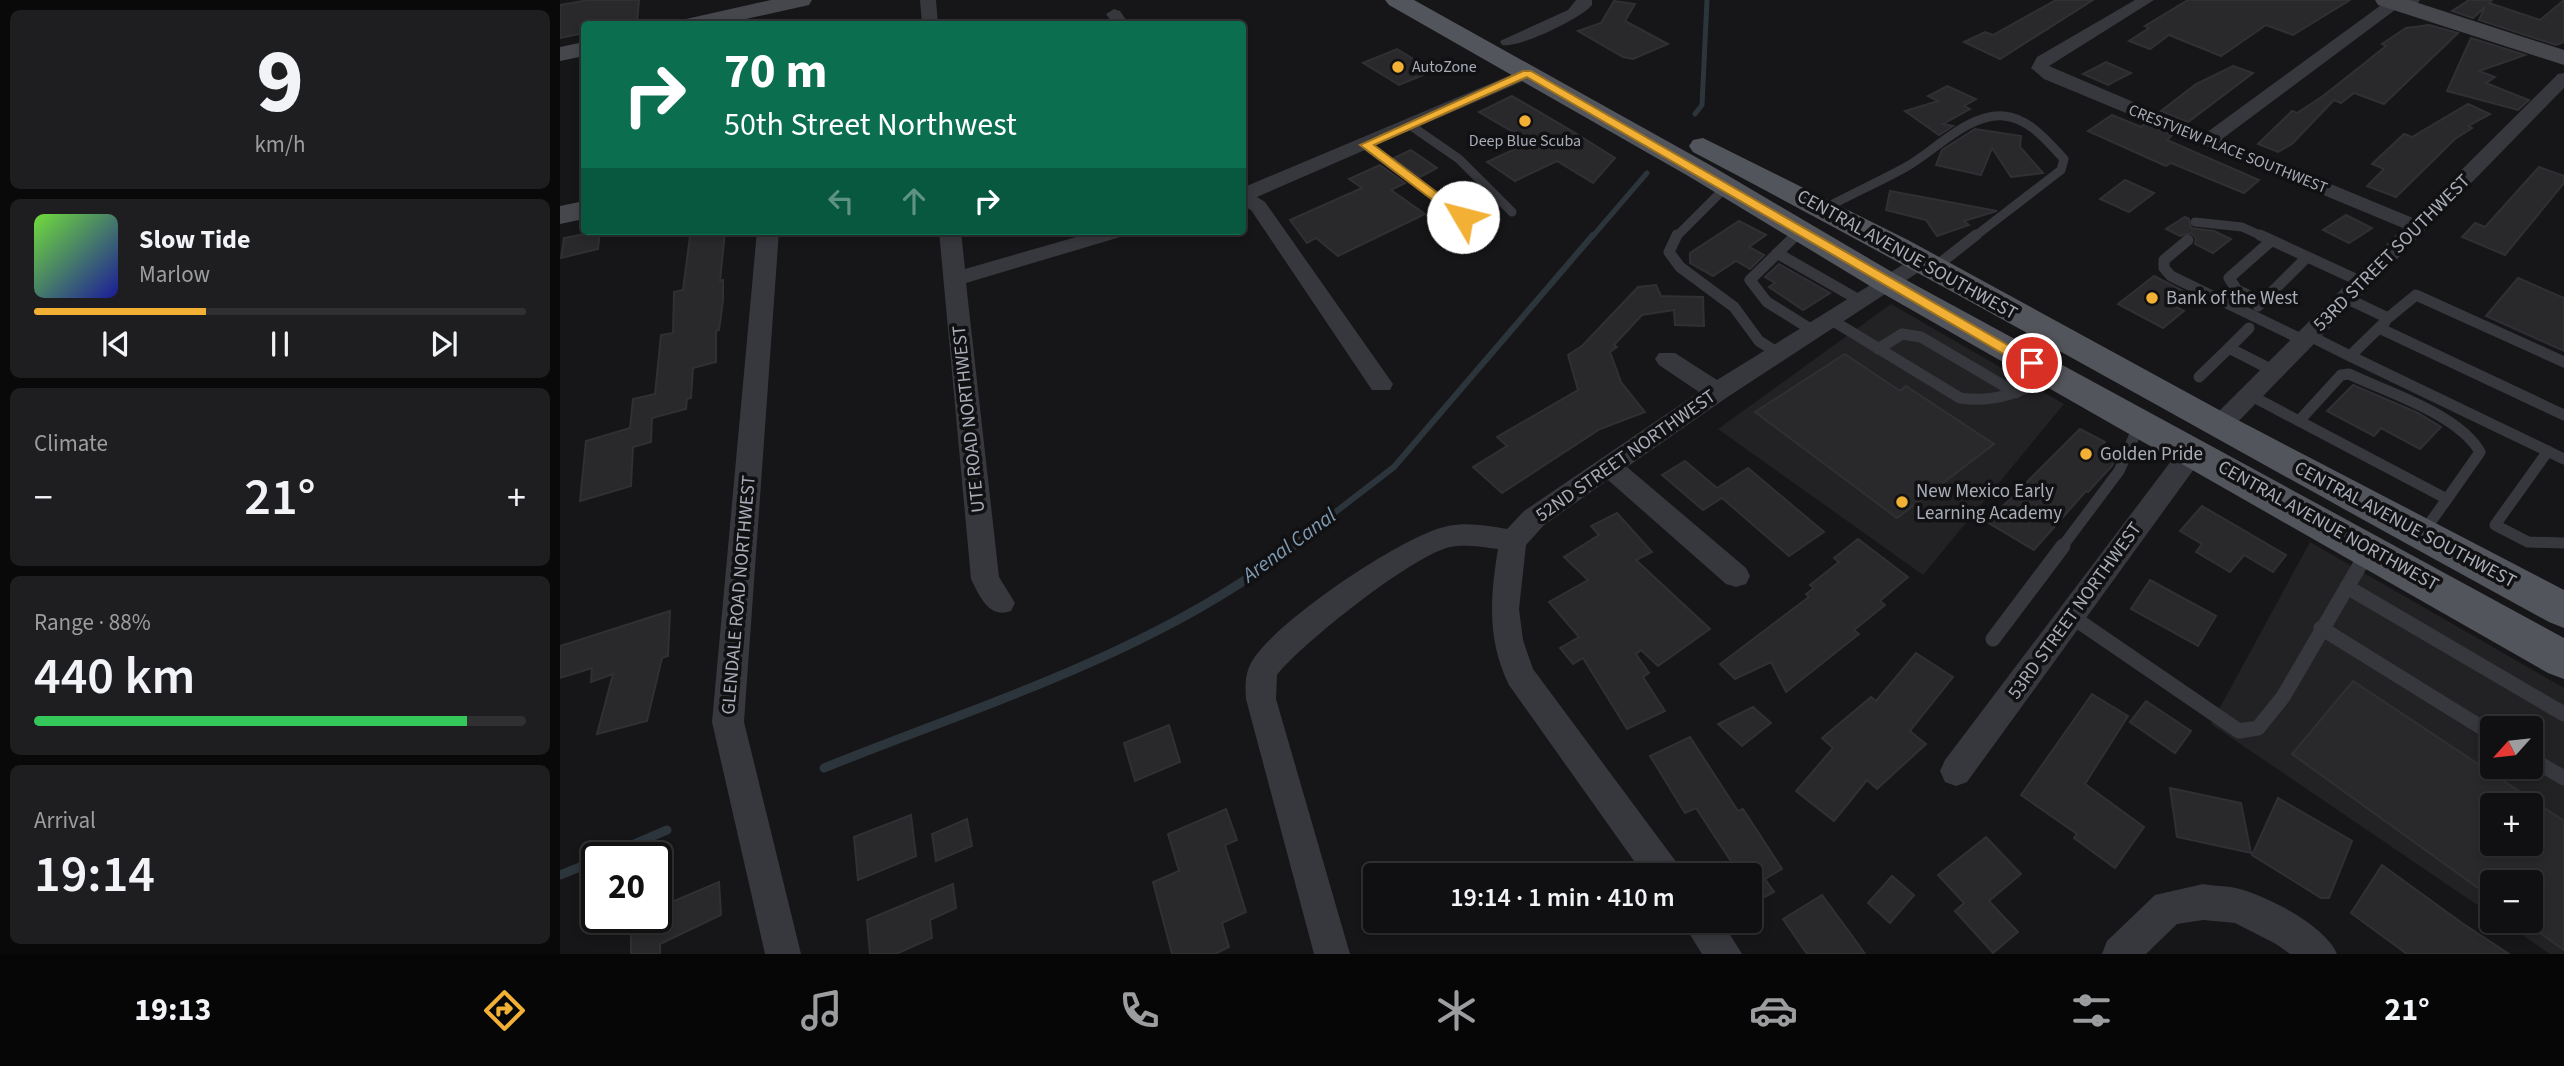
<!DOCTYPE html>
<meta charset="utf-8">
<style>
body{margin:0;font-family:"Source Sans 3",sans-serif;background:#1e1e20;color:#f1f3f6;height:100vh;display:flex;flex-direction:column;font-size:26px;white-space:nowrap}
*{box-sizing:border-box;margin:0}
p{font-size:23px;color:#9c9d9f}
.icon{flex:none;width:38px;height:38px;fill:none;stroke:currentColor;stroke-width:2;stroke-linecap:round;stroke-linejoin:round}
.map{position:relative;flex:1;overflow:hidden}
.side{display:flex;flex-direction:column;gap:10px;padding:10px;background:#09090a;width:560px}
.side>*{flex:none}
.banner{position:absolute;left:21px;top:21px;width:665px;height:214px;border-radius:7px;box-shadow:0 4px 10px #0003,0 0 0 2px #303032;background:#0b6e4f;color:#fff;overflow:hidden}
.needle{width:46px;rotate:243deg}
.controls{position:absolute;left:1920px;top:716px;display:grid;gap:14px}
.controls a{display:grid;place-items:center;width:63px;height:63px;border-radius:7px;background:#101012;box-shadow:0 4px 10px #0003,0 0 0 2px #303032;font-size:35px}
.speed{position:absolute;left:21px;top:842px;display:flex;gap:14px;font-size:35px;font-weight:700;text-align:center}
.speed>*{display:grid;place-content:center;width:91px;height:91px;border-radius:50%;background:#101012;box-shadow:0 4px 10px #0003,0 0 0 2px #303032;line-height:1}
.speed .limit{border:4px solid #111;border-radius:10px;background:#fff;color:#111}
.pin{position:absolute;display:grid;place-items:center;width:60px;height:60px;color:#fff;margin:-30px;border:4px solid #fff;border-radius:50%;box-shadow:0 2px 7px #0007}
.me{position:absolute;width:77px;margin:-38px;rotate:307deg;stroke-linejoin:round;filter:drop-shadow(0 0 5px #0008)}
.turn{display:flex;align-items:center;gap:24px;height:147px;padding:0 28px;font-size:32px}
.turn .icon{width:91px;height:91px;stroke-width:2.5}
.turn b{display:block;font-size:49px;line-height:60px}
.lanes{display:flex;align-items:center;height:66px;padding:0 28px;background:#0003;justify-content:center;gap:35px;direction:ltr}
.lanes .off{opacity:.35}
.big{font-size:52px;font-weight:600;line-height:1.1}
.side .card{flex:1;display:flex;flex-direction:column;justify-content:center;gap:10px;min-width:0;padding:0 24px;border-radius:10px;background:#1e1e20}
.side .dial{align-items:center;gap:0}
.dial b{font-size:91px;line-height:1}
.song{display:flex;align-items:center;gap:21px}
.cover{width:84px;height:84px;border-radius:10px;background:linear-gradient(135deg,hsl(100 70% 55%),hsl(240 70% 35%))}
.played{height:7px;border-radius:4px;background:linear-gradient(90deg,#f2b134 35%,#303032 35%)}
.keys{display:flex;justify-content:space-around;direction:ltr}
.heat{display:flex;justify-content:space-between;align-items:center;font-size:38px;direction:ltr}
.charge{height:10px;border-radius:5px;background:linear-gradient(90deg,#34c759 88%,#303032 0)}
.trip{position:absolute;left:803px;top:863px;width:399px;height:70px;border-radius:7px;background:#101012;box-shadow:0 4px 10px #0003,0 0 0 2px #303032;font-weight:600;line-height:70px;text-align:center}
.dock{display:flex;height:112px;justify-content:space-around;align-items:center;background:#060607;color:#9c9d9f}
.dock .icon{width:49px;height:49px}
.dock .active{color:#f2b134}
.dock b{font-size:32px;color:#f1f3f6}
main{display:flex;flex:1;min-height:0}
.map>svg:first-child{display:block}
</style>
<main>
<section class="side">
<div class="card dial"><b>9</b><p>km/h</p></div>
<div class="card">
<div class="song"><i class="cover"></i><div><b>Slow Tide</b><p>Marlow</p></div></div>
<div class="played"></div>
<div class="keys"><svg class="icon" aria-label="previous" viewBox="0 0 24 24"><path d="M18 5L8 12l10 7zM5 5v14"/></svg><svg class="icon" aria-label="pause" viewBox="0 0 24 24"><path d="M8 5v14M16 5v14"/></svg><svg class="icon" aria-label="next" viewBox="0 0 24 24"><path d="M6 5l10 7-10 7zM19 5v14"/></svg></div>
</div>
<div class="card"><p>Climate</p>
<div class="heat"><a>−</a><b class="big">21°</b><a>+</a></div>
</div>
<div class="card"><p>Range · 88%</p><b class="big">440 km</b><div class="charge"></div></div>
<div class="card"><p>Arrival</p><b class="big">19:14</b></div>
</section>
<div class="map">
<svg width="2004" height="954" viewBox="0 0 2004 954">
<rect width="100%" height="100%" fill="#161618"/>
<g fill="#222225" fill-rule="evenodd">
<polygon points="1331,304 1504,404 1363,575 1158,429"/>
<path d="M1750 542 2004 688V954H1990L1941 921 1970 920V882H1932V915L1651 724ZM1932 728H1970V766H1932ZM1932 805H1970V844H1932Z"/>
</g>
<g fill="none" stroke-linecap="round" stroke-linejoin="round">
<g stroke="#2c353c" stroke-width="5">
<polyline points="1135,114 1142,105 1147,0"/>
<polyline points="1032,237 1087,173"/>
</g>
<polyline stroke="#2c353c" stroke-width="6" points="730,547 834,467 1033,235"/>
<g stroke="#2c353c" stroke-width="9">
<path d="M264 768C423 704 596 652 733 546"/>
<polyline points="42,858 107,830"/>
<polyline points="0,875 37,860"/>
</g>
</g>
<g fill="#29292c" stroke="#303034" stroke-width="2" fill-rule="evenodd">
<polygon points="29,0 79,0 77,22 24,24 24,33 0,38 0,5"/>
<polygon points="1496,0 1533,0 1440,59 1404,42 1425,32 1433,35"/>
<polygon points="1628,0 1790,0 1733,35 1706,25 1661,56 1609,35 1590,49 1569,41 1589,28 1585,26"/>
<polygon points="1909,0 1932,0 1929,3 1980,20 2004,0 2004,42 1996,45 1919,20 1925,7 1913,18 1892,11"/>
<polygon points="1054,1 1075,4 1065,21 1108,44 1073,59 1063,57 1018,31 1041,23"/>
<polygon points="1869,25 1898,33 1824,104 1794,93 1781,103 1774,100 1732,144 1718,152 1698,144 1732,111 1737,113 1763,96 1826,46 1822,44 1846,28"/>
<polygon points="1911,38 1965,55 1919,71 1935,77 1926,83 1969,100 1958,110 1887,91"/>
<polygon points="837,49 873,71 839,85 803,63"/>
<polygon points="1546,62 1571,73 1548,85 1523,74"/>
<polygon points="1673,66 1693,73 1628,122 1601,111 1636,84"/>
<polygon points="1387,86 1416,99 1404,106 1410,109 1383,124 1393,126 1379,135 1345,111 1378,101 1368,96"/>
<polygon points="952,96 1012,131 1055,158 1033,183 997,161 955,181 927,162 970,142 919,112"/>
<polygon points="1908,104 1930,114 1908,126 1912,128 1895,139 1836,197 1807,186 1824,169 1812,164 1844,134 1852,137"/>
<polygon points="1552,115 1581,127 1585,124 1612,135 1607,140 1699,180 1684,193 1611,163 1606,166 1528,131"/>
<polygon points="1415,129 1461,136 1460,147 1483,173 1451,177 1432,148 1421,175 1376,165 1382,150"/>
<polygon points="851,150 877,168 860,177 834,158"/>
<polygon points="820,165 845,183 831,190 865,214 778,256 756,238 747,243 730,220 802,188 789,179"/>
<polygon points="1979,167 2004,176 2004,183 1945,255 1902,237 1915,223 1925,227"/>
<polygon points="1565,180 1594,193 1569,212 1540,199"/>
<polygon points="1330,191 1437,211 1404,221 1409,225 1377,236 1366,220 1326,210"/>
<polygon points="1786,215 1812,228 1789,243 1763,230"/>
<polygon points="1625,217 1629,219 1631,228 1654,231 1671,239 1653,253 1635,244 1636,238 1631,233 1620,236 1606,229"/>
<polygon points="1179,221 1206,235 1189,247 1204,255 1190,269 1176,261 1153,276 1130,263 1130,253"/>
<polygon points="40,231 38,249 1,258 4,238"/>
<polygon points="155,231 165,231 160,281 163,280 163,300 159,330 156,331 156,362 133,368 131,398 127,399 126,409 92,418 91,442 73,447 71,486 20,501 26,441 70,428 73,399 95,394 101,335 113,333 114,292 123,290 130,236"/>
<polygon points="1219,264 1270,293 1243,310 1209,287 1215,283 1205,277"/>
<polygon points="1594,276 1625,292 1611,304 1624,311 1603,328 1558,304"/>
<polygon points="1958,278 2004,298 2004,351 1926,316"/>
<polygon points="1096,285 1101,296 1143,297 1144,326 1115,325 1114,310 1082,315 1054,345 1057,347 1050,352 1061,382 1085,412 1040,429 942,493 913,467 947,446 937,437 1018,390 1008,355 1022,346 1078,287"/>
<polygon points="1285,354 1340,391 1346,386 1434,444 1337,518 1195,412"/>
<polygon points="1793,385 1858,413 1881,427 1860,449 1821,428 1814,436 1767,411"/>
<polygon points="1520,429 1545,442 1541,446 1557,455 1552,466 1528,492 1526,491 1474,550 1427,522"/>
<polygon points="1125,461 1157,488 1188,468 1264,532 1229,556 1162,498 1143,510 1102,475"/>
<polygon points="1642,506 1726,555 1713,572 1684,555 1670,572 1636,552 1642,544 1620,531"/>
<polygon points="1057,513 1092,552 1076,560 1150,629 1098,666 1081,650 1076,654 1089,673 1083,677 1105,711 1067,729 1023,658 1013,664 1000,648 1019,637 989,602 1028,580 1004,557 1039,535 1031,526"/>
<polygon points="1298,539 1348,577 1320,601 1325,605 1294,630 1299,634 1226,692 1211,662 1175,679 1160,664 1249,597 1246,594 1254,588 1250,585 1279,562 1274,558"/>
<polygon points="1590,580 1656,616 1638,646 1571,609"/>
<polygon points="110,611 108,656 102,658 87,721 37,734 53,674 31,682 32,668 0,678 0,646"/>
<polygon points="1356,653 1393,677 1350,731 1366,744 1317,789 1307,780 1274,821 1236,791 1273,748 1262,738 1311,697 1316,701"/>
<path d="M1793 681 2004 821V950L1970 926V882H1932V898L1732 754ZM1932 805H1970V844H1932Z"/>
<polygon points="1532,694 1568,716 1525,784 1584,827 1555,868 1514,838 1517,834 1461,795"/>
<polygon points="1586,701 1631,731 1615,753 1570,722"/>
<polygon points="1193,707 1211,723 1182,746 1158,724"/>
<polygon points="609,725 620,762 575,781 564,743"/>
<polygon points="1130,737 1178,811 1183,809 1222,869 1205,879 1214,892 1190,905 1190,875 1180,875 1136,808 1125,813 1090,756"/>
<polygon points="1610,788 1681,803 1691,853 1617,837"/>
<polygon points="1718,798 1792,841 1769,898 1761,898 1692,855"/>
<polygon points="666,809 677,840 665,845 686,912 662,923 669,947 655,954 612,954 593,882 619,871 608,834"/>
<polygon points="351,815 356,856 298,880 294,837"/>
<polygon points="407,819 412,846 376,861 372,834"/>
<polygon points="1426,837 1461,874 1429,901 1458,932 1433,953 1395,911 1404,903 1378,875"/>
<polygon points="1822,865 1902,923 1949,954 1847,954 1791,913"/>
<polygon points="1332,876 1354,895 1330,923 1308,903"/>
<polygon points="159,882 161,915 100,944 100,954 71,954 71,930 113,912 112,902"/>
<polygon points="393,884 396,908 370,920 372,938 336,954 310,954 307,920"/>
<polygon points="1262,895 1293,937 1305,954 1247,954 1223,919"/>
</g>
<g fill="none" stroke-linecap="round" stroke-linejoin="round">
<g stroke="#37383d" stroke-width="9">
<polyline points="850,125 899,159 952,212"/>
<polyline points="805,145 903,217"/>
<path d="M1264 209C1291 194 1319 182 1346 167 1375 151 1408 113 1444 116 1469 118 1488 142 1504 159L1501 170 1414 237"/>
<polyline points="1635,222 1682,227 1704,237"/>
<polyline points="1116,237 1166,187"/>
<polyline points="1235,237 1241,231"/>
</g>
<g stroke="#37383d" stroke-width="11">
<polyline points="1117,235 1109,252 1120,267 1174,307 1199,341 1218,353"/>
<polyline points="1236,235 1190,280 1207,302 1252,330"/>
<polyline points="1700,235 1804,283"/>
<polyline points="1628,240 1604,260 1604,268 1611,276 1745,341"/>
<polyline points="1217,253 1299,300"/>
<polyline points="1374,268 1416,235"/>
<polyline points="1788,299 1828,318 1856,295 2004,362"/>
<polyline points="1703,302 1677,290 1669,278 1711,241"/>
<polyline points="1698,306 1747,257"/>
<path d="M1270 319 1400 398C1434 403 1462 393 1490 374"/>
<polyline points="1819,328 2004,415"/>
<polyline points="1750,336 1790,356 1825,322"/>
<polyline points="1669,348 1689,328"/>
<polyline points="1318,349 1342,334 1361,337 1456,393"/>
<polyline points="1790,356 2004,459"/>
<path d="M1789 374C1829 393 1898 414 1920 452L1887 499 1739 421 1781 375Z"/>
<polyline points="1639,377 1669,348 1714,371"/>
<polyline points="1690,395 1739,421"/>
<polyline points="1988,451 1935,525 1968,542 2004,543"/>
<polyline points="1862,534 1887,499"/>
<polyline points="1502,547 1559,471 1580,423"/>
</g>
<g stroke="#37383d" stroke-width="15">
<polyline points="1787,587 2004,714"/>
<polyline points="1511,616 1679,731 1698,728 1723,697 1807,553"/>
<polyline points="1761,628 1932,734"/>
<polyline points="1433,639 1503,546"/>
<polyline points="1970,758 2004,778"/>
</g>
<g fill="#37383d" fill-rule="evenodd">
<polygon points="360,0 376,0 378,24 362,24"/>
<path d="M1016 0H1032V5C1022 18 958 49 942 45L940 41 1008 10Z"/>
<polygon points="1575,0 1594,0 1489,66 1646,133 1828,0 1860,0 1858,3 1839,7 1662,139 1853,218 1998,74 2004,73 2004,88 1668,432 1659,435 1650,432 1646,426 1650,420 1843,228 1484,79 1471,68 1477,57"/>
<polygon points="554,9 560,11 569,24 553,24 546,14"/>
<polygon points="967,68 976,73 973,77 697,197 705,202 833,384 830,390 812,390 691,210 682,205 682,188"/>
<polygon points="197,231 219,231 184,722 241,954 205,954 152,722"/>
<path d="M379 231H401L405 269 537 231H571L567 235 406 283 439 577 455 603 451 611C429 619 420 597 411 579Z"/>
<path d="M1360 254 1371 261 1368 266 1166 398 1067 467 1186 568 1190 576 1186 584 1176 587 1166 584 1048 480 984 525 966 545 959 609 963 640 973 669 1117 863 1122 875H1084L949 685C927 640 930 598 938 549 922 547 905 544 890 547 853 555 741 644 717 675L716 699 790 954H754L686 699C685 684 685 671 694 658 720 619 843 535 888 526 908 522 928 526 947 529L964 511 1139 392 1099 365 1095 359 1099 353H1115L1157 380Z"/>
<polygon points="1633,442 1642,444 1646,451 1642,458 1407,782 1396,786 1385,782 1380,771 1385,760 1624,444"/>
<path d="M1643 884C1654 886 1666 886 1676 888 1706 895 1766 926 1777 954H1730L1716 944 1675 923 1643 920 1617 924 1586 954H1542L1547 941 1595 895Z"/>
<polygon points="1121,920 1161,920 1182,954 1142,954"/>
</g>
<g fill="#45474d" fill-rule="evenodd">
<polygon points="211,0 252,0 249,5 163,24 122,24 126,19"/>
<polygon points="1815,0 1849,0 2004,50 2004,65 1818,5"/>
<polygon points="24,42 24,56 0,61 0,47"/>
<polygon points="24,201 24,219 0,224 0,206"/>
</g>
<g fill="#53555c" fill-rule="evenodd">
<polygon points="825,0 854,0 1150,165 1337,275 2004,638 2004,679 1988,673 1315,289 1130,177 829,5"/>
<path d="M1143 138 1348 240 1672 417 2004 590V628L1989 622C1703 466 1421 304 1133 152L1129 146 1133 140Z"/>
</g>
</g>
<polygon fill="#f2b134" stroke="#9d7322" stroke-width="2" points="963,71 971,71 1479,363 1472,368 1466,367 967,77 814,145 907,215 907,220 899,220 800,145"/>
<g fill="#f2b134" stroke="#111113" stroke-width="2.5">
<circle cx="838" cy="67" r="7"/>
<circle cx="965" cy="121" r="7"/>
<circle cx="1592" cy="298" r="7"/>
<circle cx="1526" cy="454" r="7"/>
<circle cx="1342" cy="502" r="7"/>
</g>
<g text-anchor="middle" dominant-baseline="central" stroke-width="7" stroke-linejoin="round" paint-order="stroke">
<g font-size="16" fill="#a8adb8" stroke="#111113" text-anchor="start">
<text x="852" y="67">AutoZone</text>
<text x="965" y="141" text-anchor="middle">Deep Blue Scuba</text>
</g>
<g font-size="16" fill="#a8adb8" stroke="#111113">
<text transform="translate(1668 149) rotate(22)">CRESTVIEW PLACE SOUTHWEST</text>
</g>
<g font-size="19" fill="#a8adb8" stroke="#111113">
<text transform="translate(1832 253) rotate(-45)">53RD STREET SOUTHWEST</text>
<text transform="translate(1347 255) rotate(29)">CENTRAL AVENUE SOUTHWEST</text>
<text transform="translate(409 419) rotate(-96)">UTE ROAD NORTHWEST</text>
<text transform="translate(1066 456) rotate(-35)">52ND STREET NORTHWEST</text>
<text transform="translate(1845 525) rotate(28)">CENTRAL AVENUE SOUTHWEST</text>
<text transform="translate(1768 526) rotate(29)">CENTRAL AVENUE NORTHWEST</text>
<text transform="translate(179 595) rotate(-85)">GLENDALE ROAD NORTHWEST</text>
<text transform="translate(1515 611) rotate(-54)">53RD STREET NORTHWEST</text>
</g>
<g font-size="19" fill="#a8adb8" stroke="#111113" text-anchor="start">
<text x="1606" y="298">Bank of the West</text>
<text x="1540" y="454">Golden Pride</text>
<text x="1356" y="491">New Mexico Early<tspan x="1356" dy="22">Learning Academy</tspan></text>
</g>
<g font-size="21" font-style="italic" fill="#7f9bb3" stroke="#111113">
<text transform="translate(729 545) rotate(-36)">Arenal Canal</text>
</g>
</g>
</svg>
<div class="controls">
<a><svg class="needle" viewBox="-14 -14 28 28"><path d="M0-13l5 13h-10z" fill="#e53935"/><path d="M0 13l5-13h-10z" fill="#9c9d9f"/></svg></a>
<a>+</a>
<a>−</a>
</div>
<div class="speed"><div class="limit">20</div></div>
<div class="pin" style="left:1472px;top:363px;background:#d93025"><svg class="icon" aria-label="arrive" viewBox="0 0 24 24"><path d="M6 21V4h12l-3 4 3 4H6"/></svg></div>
<svg class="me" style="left:903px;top:217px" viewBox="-20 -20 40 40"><circle r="19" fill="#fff"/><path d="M0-13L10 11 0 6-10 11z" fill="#f2b134"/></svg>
<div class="trip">19:14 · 1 min · 410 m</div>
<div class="banner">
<div class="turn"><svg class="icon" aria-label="right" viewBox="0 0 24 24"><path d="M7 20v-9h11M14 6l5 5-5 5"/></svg><div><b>70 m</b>50th Street Northwest</div></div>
<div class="lanes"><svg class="icon off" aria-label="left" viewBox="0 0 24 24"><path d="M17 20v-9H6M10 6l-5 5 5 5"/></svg><svg class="icon off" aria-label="ahead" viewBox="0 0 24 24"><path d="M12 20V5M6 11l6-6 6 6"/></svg><svg class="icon" aria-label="right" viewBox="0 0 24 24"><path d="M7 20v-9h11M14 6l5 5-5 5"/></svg></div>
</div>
</div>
</main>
<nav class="dock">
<b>19:13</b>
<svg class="icon active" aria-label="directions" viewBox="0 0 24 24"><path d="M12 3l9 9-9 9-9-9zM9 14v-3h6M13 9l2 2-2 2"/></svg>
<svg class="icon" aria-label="music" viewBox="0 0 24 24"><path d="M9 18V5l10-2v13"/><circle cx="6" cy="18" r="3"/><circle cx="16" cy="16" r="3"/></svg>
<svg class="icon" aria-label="phone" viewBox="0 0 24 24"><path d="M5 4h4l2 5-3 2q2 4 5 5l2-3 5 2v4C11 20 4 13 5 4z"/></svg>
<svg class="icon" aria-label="climate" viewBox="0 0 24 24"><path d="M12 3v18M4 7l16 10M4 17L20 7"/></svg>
<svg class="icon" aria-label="car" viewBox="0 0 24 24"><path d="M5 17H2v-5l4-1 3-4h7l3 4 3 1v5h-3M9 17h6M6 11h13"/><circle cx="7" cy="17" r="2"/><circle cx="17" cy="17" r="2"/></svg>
<svg class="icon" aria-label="filters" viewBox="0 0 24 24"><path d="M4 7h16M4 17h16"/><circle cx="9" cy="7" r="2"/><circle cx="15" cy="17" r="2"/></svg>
<b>21°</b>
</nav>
